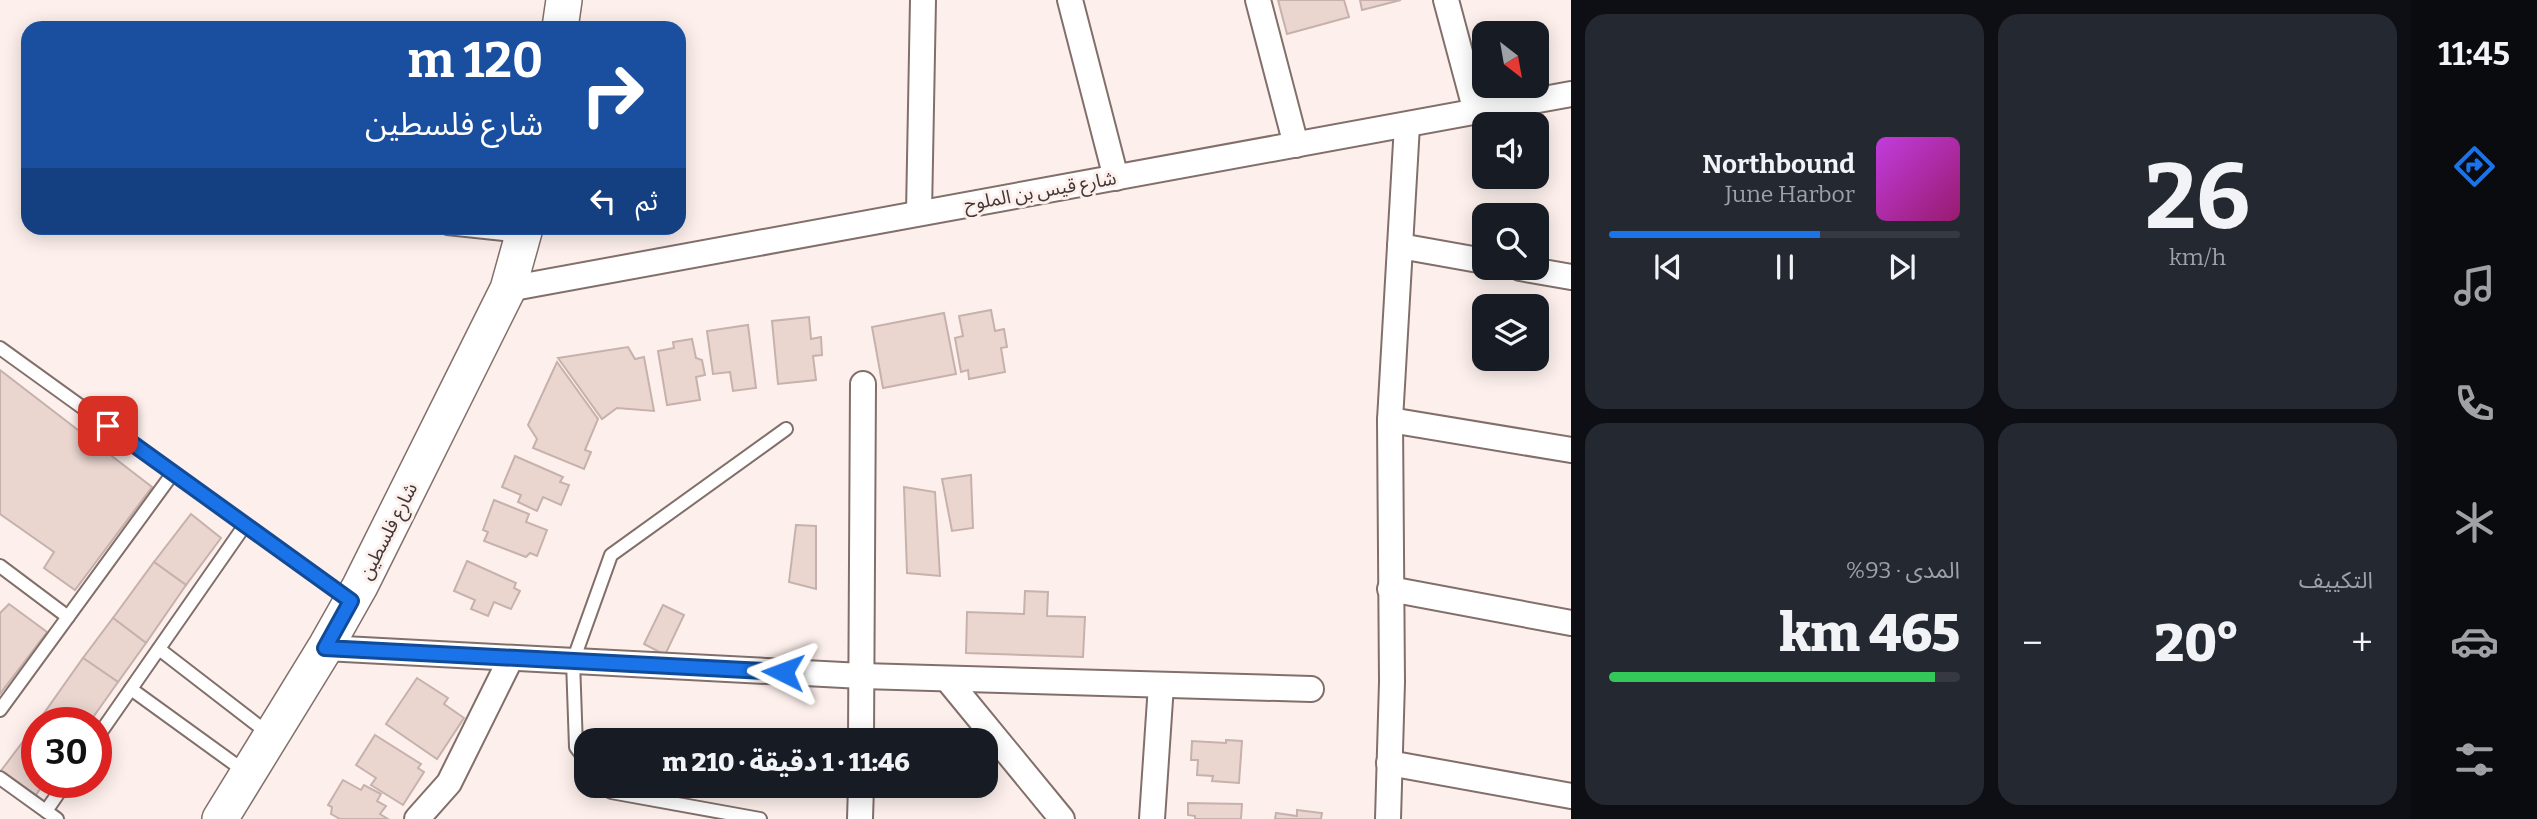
<!DOCTYPE html>
<html lang="ar">
<meta charset="utf-8">
<style>
body{margin:0;font-family:Bitter,"Noto Sans Arabic",serif;background:#242831;color:#f1f3f6;direction:rtl;height:100vh;display:flex;flex-direction:column;font-size:26px;white-space:nowrap}
*{box-sizing:border-box;margin:0}
p{font-size:23px;color:#9ea1a6}
.icon{flex:none;width:38px;height:38px;fill:none;stroke:currentColor;stroke-width:2;stroke-linecap:round;stroke-linejoin:round}
.map{position:relative;flex:1;overflow:hidden;direction:ltr}
.details{display:flex;flex-direction:column;gap:14px;padding:14px;background:#0d0f14;width:840px}
.details>*{flex:none}
.banner{position:absolute;left:21px;top:21px;width:665px;height:214px;border-radius:21px;box-shadow:0 4px 18px #0003;direction:rtl;background:#1a4fa0;color:#fff;overflow:hidden}
.needle{width:46px;rotate:149deg}
.buttons{position:absolute;left:1472px;top:21px;display:grid;gap:14px}
.buttons a{display:grid;place-items:center;width:77px;height:77px;border-radius:14px;background:#171b24;box-shadow:0 4px 18px #0003;font-size:35px}
.speed{position:absolute;left:21px;top:707px;display:flex;gap:14px;font-size:35px;font-weight:700;text-align:center}
.speed>*{display:grid;place-content:center;width:91px;height:91px;border-radius:50%;background:#171b24;box-shadow:0 4px 18px #0003;line-height:1}
.speed .limit{border:10px solid #d22;background:#fff;color:#111}
.pin{position:absolute;display:grid;place-items:center;width:60px;height:60px;color:#fff;margin:-30px;border-radius:14px;box-shadow:0 4px 10px #0006}
.me{position:absolute;width:77px;margin:-38px;rotate:273deg;stroke-linejoin:round;filter:drop-shadow(0 0 5px #0008)}
.turn{display:flex;align-items:center;gap:24px;height:147px;padding:0 28px;font-size:32px}
.turn .icon{width:91px;height:91px;stroke-width:2.5}
.turn b{display:block;font-size:49px;line-height:60px}
.then{display:flex;align-items:center;height:66px;padding:0 28px;background:#0003;gap:14px;font-size:26px}
.big{font-size:52px;font-weight:800;line-height:1.1}
.details .tile{flex:1;display:flex;flex-direction:column;justify-content:center;gap:10px;min-width:0;padding:0 24px;border-radius:21px;background:#242831}
.details .dial{align-items:center;gap:0}
.dial b{font-size:91px;line-height:1}
.song{display:flex;align-items:center;gap:21px}
.cover{width:84px;height:84px;border-radius:10px;background:linear-gradient(135deg,hsl(290 70% 55%),hsl(320 70% 35%))}
.played{height:7px;border-radius:4px;background:linear-gradient(90deg,#1a73e8 60%,#363941 60%)}
.keys{display:flex;justify-content:space-around;direction:ltr}
.heat{display:flex;justify-content:space-between;align-items:center;font-size:38px;direction:ltr}
.charge{height:10px;border-radius:5px;background:linear-gradient(90deg,#34c759 93%,#363941 0)}
.details .tiles{flex:1;display:grid;gap:14px;grid-template-columns:repeat(2,1fr)}
.trip{position:absolute;left:574px;top:728px;width:424px;height:70px;border-radius:21px;background:#171b24;box-shadow:0 4px 18px #0003;font-weight:800;line-height:70px;text-align:center;direction:rtl}
main{display:flex;flex:1;min-height:0}
.dock{display:flex;flex-direction:column;width:126px;justify-content:space-around;align-items:center;background:#090b0e;color:#9ea1a6}
.dock .icon{width:49px;height:49px}
.dock .current{color:#1a73e8}
.dock b{font-size:32px;color:#f1f3f6}
.map>svg:first-child{display:block}
</style>
<main>
<nav class="dock">
<b>11:45</b>
<svg class="icon current" aria-label="directions" viewBox="0 0 24 24"><path d="M12 3l9 9-9 9-9-9zM9 14v-3h6M13 9l2 2-2 2"/></svg>
<svg class="icon" aria-label="music" viewBox="0 0 24 24"><path d="M9 18V5l10-2v13"/><circle cx="6" cy="18" r="3"/><circle cx="16" cy="16" r="3"/></svg>
<svg class="icon" aria-label="phone" viewBox="0 0 24 24"><path d="M5 4h4l2 5-3 2q2 4 5 5l2-3 5 2v4C11 20 4 13 5 4z"/></svg>
<svg class="icon" aria-label="climate" viewBox="0 0 24 24"><path d="M12 3v18M4 7l16 10M4 17L20 7"/></svg>
<svg class="icon" aria-label="car" viewBox="0 0 24 24"><path d="M5 17H2v-5l4-1 3-4h7l3 4 3 1v5h-3M9 17h6M6 11h13"/><circle cx="7" cy="17" r="2"/><circle cx="17" cy="17" r="2"/></svg>
<svg class="icon" aria-label="filters" viewBox="0 0 24 24"><path d="M4 7h16M4 17h16"/><circle cx="9" cy="7" r="2"/><circle cx="15" cy="17" r="2"/></svg>
</nav>
<section class="details">
<div class="tiles">
<div class="tile dial"><b>26</b><p>km/h</p></div>
<div class="tile">
<div class="song"><i class="cover"></i><div><b>Northbound</b><p>June Harbor</p></div></div>
<div class="played"></div>
<div class="keys"><svg class="icon" aria-label="previous" viewBox="0 0 24 24"><path d="M18 5L8 12l10 7zM5 5v14"/></svg><svg class="icon" aria-label="pause" viewBox="0 0 24 24"><path d="M8 5v14M16 5v14"/></svg><svg class="icon" aria-label="next" viewBox="0 0 24 24"><path d="M6 5l10 7-10 7zM19 5v14"/></svg></div>
</div>
<div class="tile"><p>التكييف</p>
<div class="heat"><a>−</a><b class="big">20°</b><a>+</a></div>
</div>
<div class="tile"><p>المدى · 93%</p><b class="big">465 km</b><div class="charge"></div></div>
</div>
</section>
<div class="map">
<svg width="1571" height="819" viewBox="0 0 1571 819">
<rect width="100%" height="100%" fill="#fdf0ec"/>
<g fill="#ead5cf" stroke="#c6b1ac" stroke-width="2">
<polygon points="1278,0 1344,0 1349,17 1287,34"/>
<polygon points="1360,0 1401,0 1362,10"/>
<polygon points="991,310 995,331 1004,329 1007,347 1001,348 1005,372 969,379 968,370 961,372 955,338 963,336 959,316"/>
<polygon points="944,313 956,374 883,388 872,327"/>
<polygon points="809,317 811,339 821,337 822,355 813,356 816,380 778,384 772,321"/>
<polygon points="748,325 756,388 733,391 730,372 713,374 707,331"/>
<polygon points="692,339 696,358 702,360 705,375 696,377 700,400 667,405 658,351 674,348 673,342"/>
<polygon points="628,347 635,359 644,357 654,411 617,408 602,419 558,358"/>
<polygon points="557,362 598,419 585,450 591,452 584,469 533,448 537,439 528,425"/>
<polygon points="0,370 152,487 75,590 44,568 54,552 0,514"/>
<polygon points="515,456 563,477 560,482 569,485 561,505 543,497 537,511 518,502 521,495 502,487"/>
<polygon points="971,475 973,528 952,531 942,479"/>
<polygon points="904,487 935,492 940,576 907,573"/>
<polygon points="494,500 529,514 526,522 547,530 537,556 530,553 526,557 484,541 488,532 483,530"/>
<polygon points="191,514 221,538 186,585 154,562"/>
<polygon points="796,525 816,526 816,589 789,582"/>
<polygon points="467,561 516,583 514,588 520,591 511,609 494,602 488,616 471,609 475,600 454,591"/>
<polygon points="154,562 186,585 146,643 113,618"/>
<polygon points="1025,591 1048,592 1047,616 1085,617 1083,657 966,653 967,612 1024,614"/>
<polygon points="9,604 47,632 0,694 0,613"/>
<polygon points="663,605 684,615 665,655 644,644"/>
<polygon points="113,618 146,643 118,682 83,658"/>
<polygon points="83,658 118,682 89,723 52,723 42,716"/>
<polygon points="417,678 448,698 444,704 464,718 437,759 386,724"/>
<polygon points="42,716 52,723 37,723"/>
<polygon points="37,723 37,782 45,782 33,799 0,772"/>
<polygon points="375,735 421,764 418,768 424,772 403,805 371,785 376,778 356,765"/>
<polygon points="1226,740 1242,741 1239,783 1212,781 1213,776 1197,775 1198,760 1191,760 1192,741 1226,743"/>
<polygon points="343,780 361,790 364,785 381,794 377,801 386,806 380,814 388,819 340,819 331,814 332,807 328,805"/>
<polygon points="888,786 924,786 924,793 890,797"/>
<polygon points="1188,803 1242,804 1241,819 1195,819 1195,816 1188,815"/>
<polygon points="1297,810 1322,813 1321,819 1275,819 1276,813 1297,816"/>
</g>
<g fill="none" stroke-linecap="round" stroke-linejoin="round">
<g stroke="#826f6a" stroke-width="16">
<g id="lane">
<polyline points="447,228 522,236"/>
<polyline points="0,348 348,599"/>
<polyline points="0,566 68,617"/>
<polyline points="159,649 269,734"/>
<polyline points="131,689 247,773"/>
<polyline points="0,710 173,473"/>
<polyline points="96,739 245,525"/>
<polyline points="586,760 576,747 573,661 611,555 786,429"/>
<polyline points="0,778 57,819"/>
<polyline points="606,786 611,792 760,819"/>
<polyline points="46,811 66,782"/>
</g>
</g>
<g stroke="#826f6a" stroke-width="28">
<g id="street">
<polyline points="1070,0 1116,178"/>
<polyline points="1258,0 1296,145"/>
<polyline points="1446,0 1476,112"/>
<polyline points="919,213 923,0"/>
<polyline points="1400,246 1484,261"/>
<polyline points="1520,268 1571,277"/>
<polyline points="508,289 1571,94"/>
<polyline points="1390,420 1571,450"/>
<polyline points="1390,589 1571,623"/>
<polyline points="325,648 862,676 1311,689"/>
<polyline points="947,679 1062,819"/>
<polyline points="861,740 863,384"/>
<polyline points="1389,763 1571,796"/>
<polyline points="417,819 449,783 511,658"/>
<polyline points="860,819 861,786"/>
<polyline points="1152,819 1161,685"/>
<polyline points="1388,819 1392,682 1390,420 1407,125"/>
</g>
</g>
<g stroke="#826f6a" stroke-width="38">
<g id="secondary">
<polyline points="560,28 564,0"/>
<polyline points="220,819 325,648 360,586 508,289 525,228"/>
</g>
</g>
<use href="#lane" stroke="#fff" stroke-width="12"/>
<use href="#street" stroke="#fff" stroke-width="24"/>
<use href="#secondary" stroke="#fff" stroke-width="35"/>
</g>
<g fill="none" stroke-linecap="round" stroke-linejoin="round">
<g stroke="#114b97" stroke-width="18">
<polyline id="route" points="108,426 351,601 325,648 783,672"/>
</g>
<use href="#route" stroke="#1a73e8" stroke-width="12"/>
</g>
<g text-anchor="middle" dominant-baseline="central" stroke-width="6" stroke-linejoin="round" paint-order="stroke">
<g font-size="19" fill="#403836" stroke="#fdf0ec">
<text transform="translate(1040 191) rotate(-10)">شارع قيس بن الملوح</text>
<text transform="translate(388 531) rotate(-63)">شارع فلسطين</text>
</g>
</g>
</svg>
<div class="buttons">
<a><svg class="needle" viewBox="-14 -14 28 28"><path d="M0-13l5 13h-10z" fill="#e53935"/><path d="M0 13l5-13h-10z" fill="#9ea1a6"/></svg></a>
<a><svg class="icon" aria-label="sound" viewBox="0 0 24 24"><path d="M4 9h4l5-4v14l-5-4H4zM17 9q2 3 0 6"/></svg></a>
<a><svg class="icon" aria-label="search" viewBox="0 0 24 24"><circle cx="10" cy="10" r="6"/><path d="M15 15l6 6"/></svg></a>
<a><svg class="icon" aria-label="layers" viewBox="0 0 24 24"><path d="M12 4l9 5-9 5-9-5zM3 14l9 5 9-5"/></svg></a>
</div>
<div class="speed"><div class="limit">30</div></div>
<div class="pin" style="left:108px;top:426px;background:#d93025"><svg class="icon" aria-label="arrive" viewBox="0 0 24 24"><path d="M6 21V4h12l-3 4 3 4H6"/></svg></div>
<svg class="me" style="left:783px;top:672px" viewBox="-20 -20 40 40"><path d="M0-17L14 15 0 8-14 15z" fill="#1a73e8" stroke="#fff" stroke-width="4"/></svg>
<div class="trip">11:46 · 1 دقيقة · 210 m</div>
<div class="banner">
<div class="turn"><svg class="icon" aria-label="right" viewBox="0 0 24 24"><path d="M7 20v-9h11M14 6l5 5-5 5"/></svg><div><b>120 m</b>شارع فلسطين</div></div>
<div class="then">ثم<svg class="icon" aria-label="left" viewBox="0 0 24 24"><path d="M17 20v-9H6M10 6l-5 5 5 5"/></svg></div>
</div>
</div>
</main>
